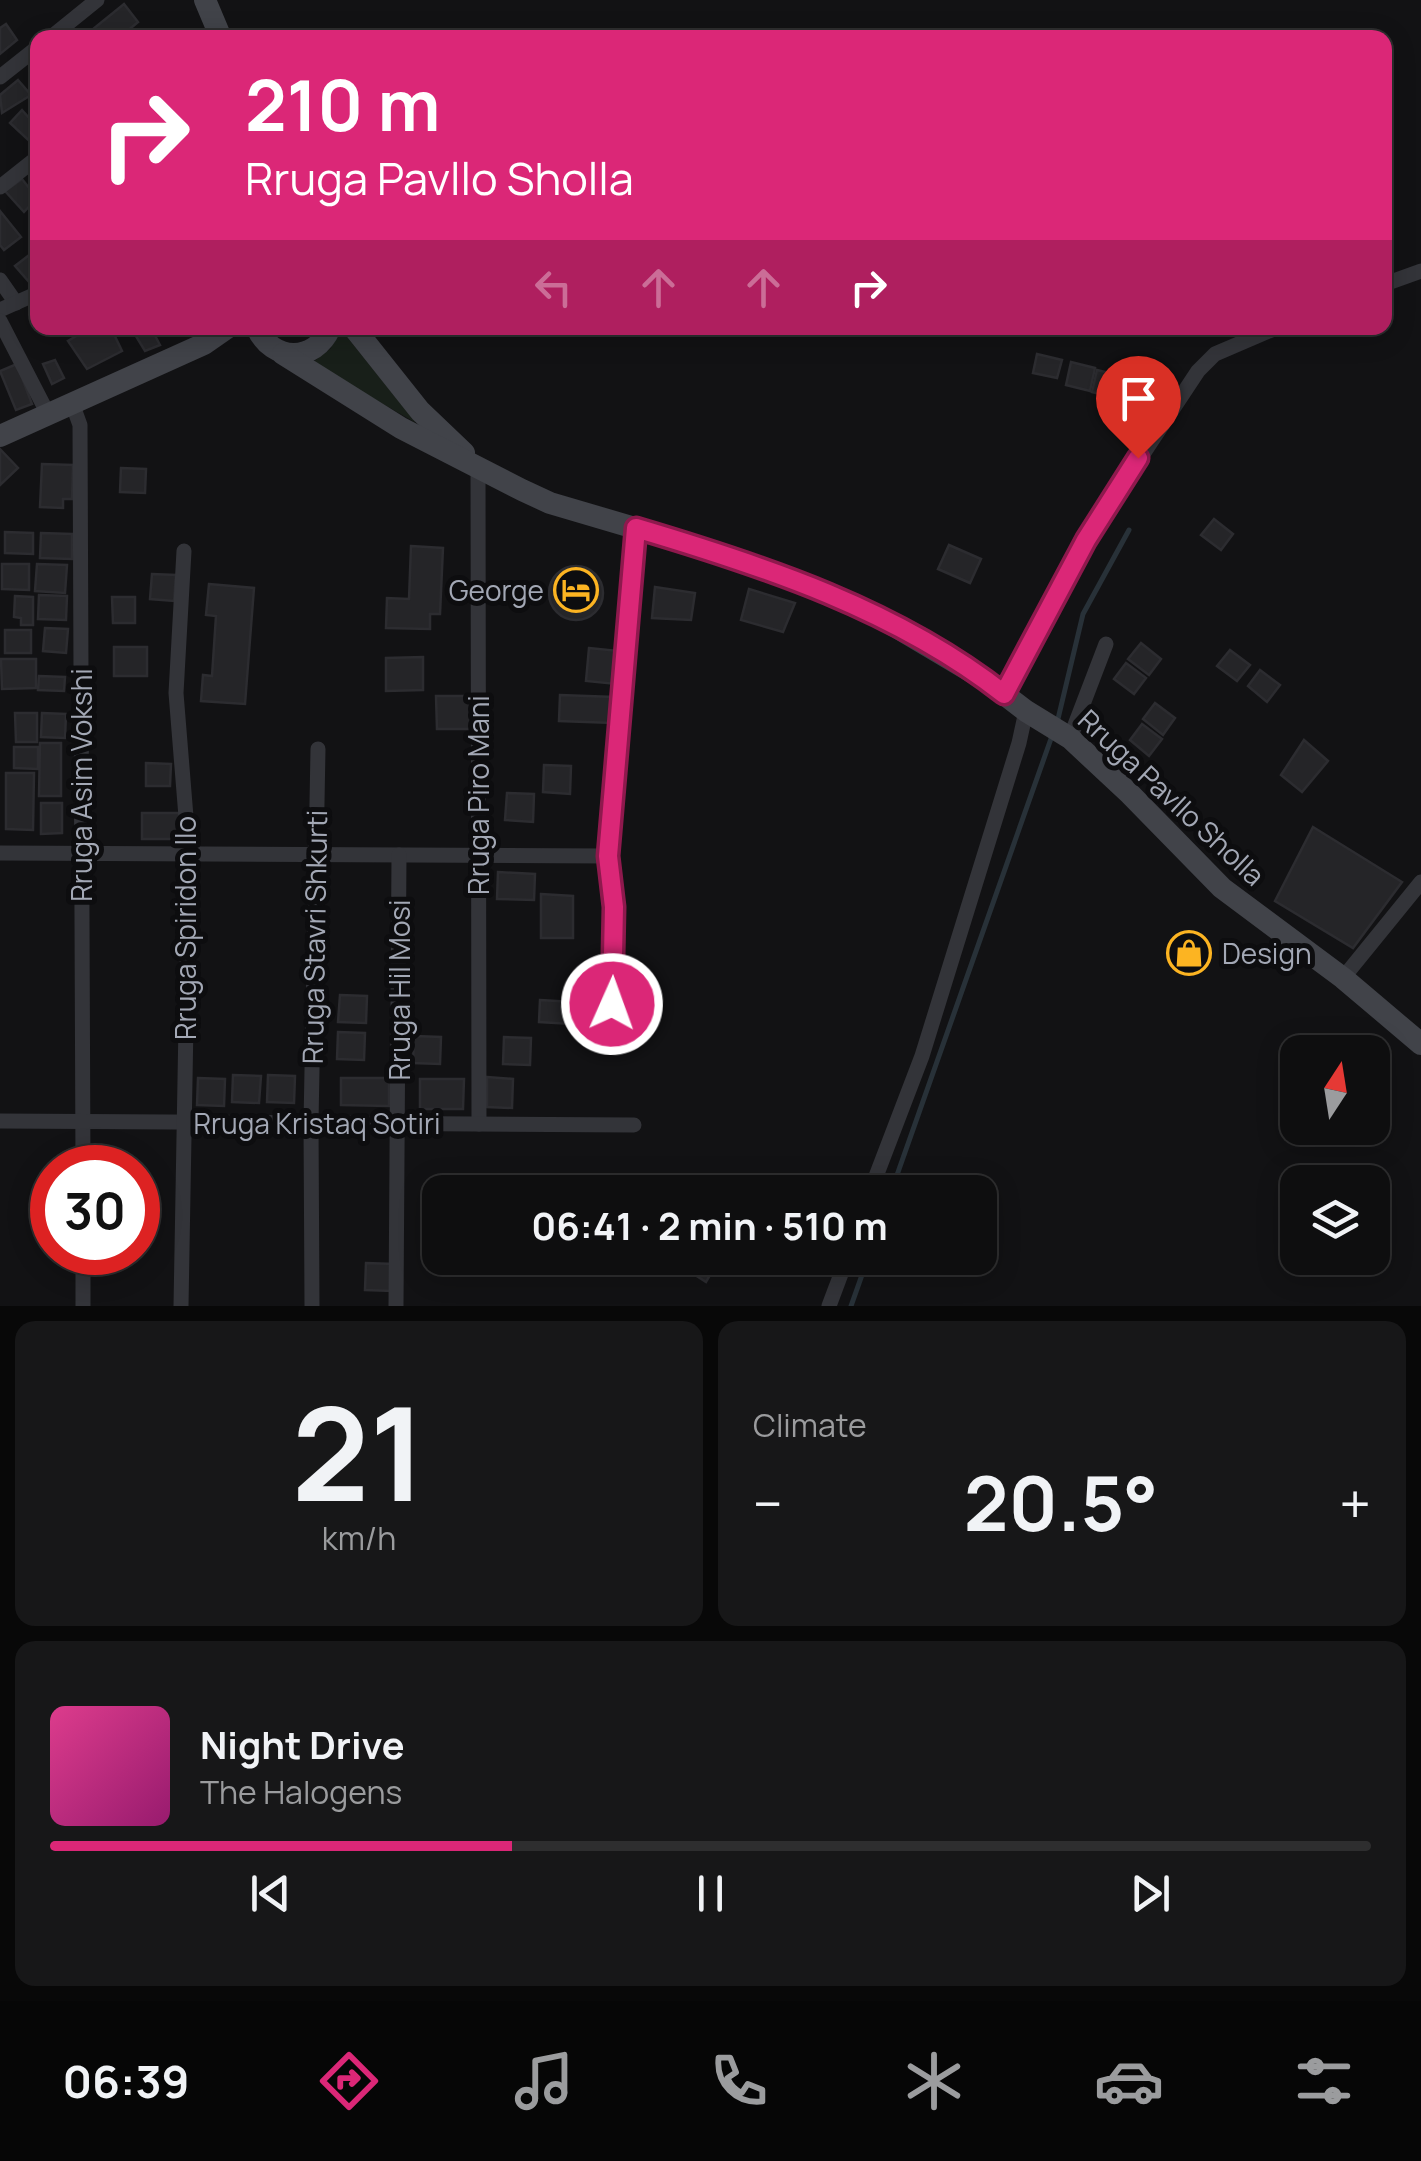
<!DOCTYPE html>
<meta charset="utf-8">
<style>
body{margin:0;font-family:Manrope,sans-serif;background:#171718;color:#f1f3f6;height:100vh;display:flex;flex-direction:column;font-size:38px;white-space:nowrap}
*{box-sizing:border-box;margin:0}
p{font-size:32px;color:#9b9c9e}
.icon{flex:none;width:55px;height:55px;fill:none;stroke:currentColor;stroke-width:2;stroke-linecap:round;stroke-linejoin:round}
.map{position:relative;height:1306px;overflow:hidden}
.sheet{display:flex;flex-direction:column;gap:15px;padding:15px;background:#080808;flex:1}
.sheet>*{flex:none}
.guide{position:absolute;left:30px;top:30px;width:1362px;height:305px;border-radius:20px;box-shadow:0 5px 25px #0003,0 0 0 2px #2e2e2f;background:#db2777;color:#fff;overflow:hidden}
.needle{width:65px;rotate:12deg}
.buttons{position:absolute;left:1280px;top:1035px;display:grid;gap:20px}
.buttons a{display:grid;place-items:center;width:110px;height:110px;border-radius:20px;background:#0e0e0f;box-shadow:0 5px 25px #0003,0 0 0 2px #2e2e2f;font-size:50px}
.speed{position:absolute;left:30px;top:1145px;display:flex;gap:20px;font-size:50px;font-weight:700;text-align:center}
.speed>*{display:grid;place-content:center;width:130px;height:130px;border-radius:50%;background:#0e0e0f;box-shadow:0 5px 25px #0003,0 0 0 2px #2e2e2f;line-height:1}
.speed .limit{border:15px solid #d22;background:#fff;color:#111}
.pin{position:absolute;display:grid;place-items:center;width:85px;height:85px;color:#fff;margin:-102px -42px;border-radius:50% 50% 50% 0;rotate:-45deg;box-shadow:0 0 10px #0007}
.pin .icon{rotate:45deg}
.me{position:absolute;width:110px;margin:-55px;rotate:2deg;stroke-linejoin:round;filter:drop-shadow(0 0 8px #0008)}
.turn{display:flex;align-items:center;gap:35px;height:210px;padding:0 50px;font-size:45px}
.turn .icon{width:130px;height:130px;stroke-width:2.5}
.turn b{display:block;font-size:70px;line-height:85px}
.lanes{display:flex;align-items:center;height:95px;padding:0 50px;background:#0003;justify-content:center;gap:50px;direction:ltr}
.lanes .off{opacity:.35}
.big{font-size:75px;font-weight:700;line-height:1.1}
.sheet .widget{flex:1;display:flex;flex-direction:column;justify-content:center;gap:15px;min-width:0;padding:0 35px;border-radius:20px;background:#171718}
.sheet .dial{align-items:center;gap:0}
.dial b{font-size:130px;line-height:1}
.song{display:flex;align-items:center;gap:30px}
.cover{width:120px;height:120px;border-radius:15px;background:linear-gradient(135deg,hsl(330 70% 55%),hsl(320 70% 35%))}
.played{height:10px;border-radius:5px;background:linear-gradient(90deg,#db2777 35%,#2e2e2f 35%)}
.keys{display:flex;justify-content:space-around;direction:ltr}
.heat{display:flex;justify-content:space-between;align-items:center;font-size:55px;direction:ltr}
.sheet .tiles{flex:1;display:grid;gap:15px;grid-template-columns:1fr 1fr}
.widget:last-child{grid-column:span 2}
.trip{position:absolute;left:422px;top:1175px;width:575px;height:100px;border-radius:20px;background:#0e0e0f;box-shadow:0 5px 25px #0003,0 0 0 2px #2e2e2f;font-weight:700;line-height:100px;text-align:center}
.dock{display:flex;height:160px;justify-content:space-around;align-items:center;background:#060606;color:#9b9c9e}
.dock .icon{width:70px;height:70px}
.dock .on{color:#db2777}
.dock b{font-size:45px;color:#f1f3f6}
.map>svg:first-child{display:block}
</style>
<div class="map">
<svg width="1421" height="1306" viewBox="0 0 1421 1306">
<rect width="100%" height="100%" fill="#121214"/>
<polygon fill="#181f19" points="340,328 416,423 312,363 331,348"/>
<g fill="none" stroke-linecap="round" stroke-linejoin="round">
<g stroke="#283138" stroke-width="5">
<polyline points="1057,723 1083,614 1129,530"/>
<polyline points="891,1192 1053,733"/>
<polyline points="851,1306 868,1258"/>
</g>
</g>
<g fill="#252528" stroke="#2c2c30" stroke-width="2.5">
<polygon points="124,4 138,22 119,38 82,38"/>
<polygon points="6,24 17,40 0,54 0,28"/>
<polygon points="18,80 31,95 2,113 0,95"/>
<polygon points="22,110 38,128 37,148 10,123"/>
<polygon points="22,179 37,198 24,212 5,191"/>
<polygon points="0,211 21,237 4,250 0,245"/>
<polygon points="37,249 38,277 30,283 15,266"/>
<polygon points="90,328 111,328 122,351 87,369 68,341"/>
<polygon points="131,328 151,328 160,345 145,351"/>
<polygon points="1037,354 1062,360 1057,378 1033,373"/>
<polygon points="55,360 64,378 52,384 43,364"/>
<polygon points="1071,362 1095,368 1090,391 1066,385"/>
<polygon points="17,364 32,404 16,410 0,371"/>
<polygon points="1097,370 1121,376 1116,398 1092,392"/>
<polygon points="1133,376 1157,382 1152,404 1128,398"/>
<polygon points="1114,398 1138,404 1133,426 1108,420"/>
<polygon points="0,449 18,468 0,485"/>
<polygon points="42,464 73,465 72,499 63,499 63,508 40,507"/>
<polygon points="121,468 146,469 145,493 120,492"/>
<polygon points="1214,519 1233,534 1221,550 1201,535"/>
<polygon points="5,532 33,533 33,554 5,553"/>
<polygon points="41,533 72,534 72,559 40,558"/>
<polygon points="949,545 981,559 970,583 938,569"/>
<polygon points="411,546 443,548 440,614 430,614 430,629 386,628 387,598 409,599"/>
<polygon points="2,564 29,564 29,590 2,589"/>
<polygon points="37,564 67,565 65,593 35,591"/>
<circle cx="576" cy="593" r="27"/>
<polygon points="152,574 176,575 174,601 150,599"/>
<polygon points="209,584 254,588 245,704 201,701 203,675 212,676 216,616 206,615"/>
<polygon points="655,587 695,593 691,620 652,618"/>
<polygon points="749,589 795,603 783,632 741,620"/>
<polygon points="39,595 67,596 66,620 38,619"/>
<polygon points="15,596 33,597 33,625 21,625 21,618 14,617"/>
<polygon points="112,597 135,597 135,623 113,623"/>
<polygon points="45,628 68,629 66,653 43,651"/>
<rect x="5" y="630" width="26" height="23"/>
<polygon points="1141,643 1161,659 1149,675 1128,659"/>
<rect x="114" y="647" width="33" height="29"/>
<polygon points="589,648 619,651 616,684 586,681"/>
<polygon points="1230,650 1250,665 1237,681 1217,666"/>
<polygon points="423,657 423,690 386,691 386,658"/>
<polygon points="1,659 36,659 36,688 2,689"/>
<polygon points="1126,663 1146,678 1134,694 1114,679"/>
<polygon points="1260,670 1280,685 1267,702 1248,686"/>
<polygon points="39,676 65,677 64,691 38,690"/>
<polygon points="560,695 614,697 613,723 559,721"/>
<polygon points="436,696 473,696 474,729 437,729"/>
<polygon points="1155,703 1175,718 1163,735 1143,719"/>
<polygon points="15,713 37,713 37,742 16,742"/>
<polygon points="42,713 66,714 65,738 41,737"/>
<polygon points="1142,724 1162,739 1149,756 1130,740"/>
<polygon points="1304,740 1328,761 1302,792 1281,775"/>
<polygon points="40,743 61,743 61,796 39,796"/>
<polygon points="14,747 38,747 38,769 14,768"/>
<polygon points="146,763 171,764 170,786 146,786"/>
<polygon points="544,765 571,766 570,794 543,792"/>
<polygon points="6,773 34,773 33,830 6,829"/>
<polygon points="507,793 534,794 533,822 505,820"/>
<polygon points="41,803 62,803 62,833 41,834"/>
<rect x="142" y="813" width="37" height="26"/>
<polygon points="1313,827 1402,882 1353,948 1275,901"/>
<polygon points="498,872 535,874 534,900 497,899"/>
<polygon points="541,894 573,896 573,938 541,938"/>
<polygon points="340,995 367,996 366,1023 338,1022"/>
<polygon points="540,1000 573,1002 572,1024 539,1022"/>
<polygon points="338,1032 365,1033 364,1060 337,1059"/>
<polygon points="414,1036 441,1037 440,1064 413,1063"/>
<polygon points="504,1037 531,1038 530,1065 503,1064"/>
<polygon points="233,1075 261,1076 259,1103 232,1102"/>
<polygon points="268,1075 295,1076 294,1103 267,1102"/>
<polygon points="487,1077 513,1079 512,1108 487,1107"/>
<polygon points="198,1078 225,1079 224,1106 197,1105"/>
<polygon points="341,1078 389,1078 389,1106 341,1105"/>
<polygon points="420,1079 464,1079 463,1109 420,1109"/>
<polygon points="696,1258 720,1258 706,1282 689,1271"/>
<polygon points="366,1263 394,1264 393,1291 365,1290"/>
</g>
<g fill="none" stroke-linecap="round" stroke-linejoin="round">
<g stroke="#333439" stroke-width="15">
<polyline points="50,38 97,0"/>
<polyline points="0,77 38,47"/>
<polyline points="0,187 38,157"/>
<polyline points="0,280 16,303"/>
<polyline points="1385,284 1421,271"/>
<polyline points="0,310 38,293"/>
<polyline points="0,321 48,414"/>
<polyline points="72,403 80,425 83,1168"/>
<polyline points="478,466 479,1124"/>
<polyline points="1004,694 1086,540 1198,371 1215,354 1276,328"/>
<polyline points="1070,738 1106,644"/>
<polyline points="0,853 608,856"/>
<polyline points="1343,978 1421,882"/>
<polyline points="612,1005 614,907 608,856 636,528"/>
<polyline points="0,1121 634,1125"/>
<polyline points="870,1192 922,1056 1019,743 1026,711"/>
<polyline points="83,1306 83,1252"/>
<polyline points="181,1306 189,854 176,693 184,551"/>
<polyline points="312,1306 311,1123 318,749"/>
<polyline points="396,1306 399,855"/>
<polyline points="829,1306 847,1258"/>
</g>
<g stroke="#414349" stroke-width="22">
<polyline points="205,0 221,38"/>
<path d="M257 328C272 362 315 363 330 328"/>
<polyline points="354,328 420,411 464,453"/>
<polyline points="283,354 401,428 522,490 550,503 706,549 790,578 881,618 987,681 1026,711 1070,738 1130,794 1222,888 1343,978 1421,1044"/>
<polyline points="0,436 204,344 227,328"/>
</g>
</g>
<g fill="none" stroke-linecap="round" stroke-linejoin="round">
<g stroke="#8e194d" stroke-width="25">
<path id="route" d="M612 1004 614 907 608 856 636 528C764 566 897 610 1004 694L1086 540 1138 458"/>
</g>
<use href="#route" stroke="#db2777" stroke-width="18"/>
</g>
<defs>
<g id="hotel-ring" transform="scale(2.25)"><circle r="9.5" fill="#0d0d0f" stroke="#fcb422" stroke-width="1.5"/><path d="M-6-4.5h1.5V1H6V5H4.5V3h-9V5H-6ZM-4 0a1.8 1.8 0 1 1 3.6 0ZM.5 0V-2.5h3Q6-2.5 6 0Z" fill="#fcb422"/></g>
<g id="shop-ring" transform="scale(2.25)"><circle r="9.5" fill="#0d0d0f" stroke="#fcb422" stroke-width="1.5"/><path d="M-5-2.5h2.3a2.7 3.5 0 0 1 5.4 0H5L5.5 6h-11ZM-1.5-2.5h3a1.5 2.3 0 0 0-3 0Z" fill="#fcb422"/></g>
</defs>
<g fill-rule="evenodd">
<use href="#hotel-ring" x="576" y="590"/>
<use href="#shop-ring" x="1189" y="953"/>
</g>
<g text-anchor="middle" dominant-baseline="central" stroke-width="10" stroke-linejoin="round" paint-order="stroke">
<g font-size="28" fill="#a3a8b5" stroke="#0d0d0f" text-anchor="end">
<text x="544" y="590">George</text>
<text x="1222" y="953" text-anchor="start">Design</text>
</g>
<g font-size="28" fill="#a3a8b5" stroke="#0d0d0f">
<text transform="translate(81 785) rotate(-90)">Rruga Asim Vokshi</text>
<text transform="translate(478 795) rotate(-90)">Rruga Piro Mani</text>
<text transform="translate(1172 797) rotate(43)">Rruga Pavllo Sholla</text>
<text transform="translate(185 928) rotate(-90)">Rruga Spiridon Ilo</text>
<text transform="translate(314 937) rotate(-89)">Rruga Stavri Shkurti</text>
<text transform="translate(399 990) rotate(-90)">Rruga Hil Mosi</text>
<text x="317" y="1123">Rruga Kristaq Sotiri</text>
</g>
</g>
</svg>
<div class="buttons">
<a><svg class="needle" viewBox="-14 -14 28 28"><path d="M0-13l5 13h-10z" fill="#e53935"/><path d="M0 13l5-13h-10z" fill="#9b9c9e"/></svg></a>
<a><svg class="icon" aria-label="layers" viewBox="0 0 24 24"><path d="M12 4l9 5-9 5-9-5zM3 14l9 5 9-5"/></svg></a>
</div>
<div class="speed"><div class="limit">30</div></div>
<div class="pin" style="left:1138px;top:458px;background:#d93025"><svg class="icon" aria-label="arrive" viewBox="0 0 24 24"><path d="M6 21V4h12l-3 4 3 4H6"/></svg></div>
<svg class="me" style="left:612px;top:1004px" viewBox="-20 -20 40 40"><circle r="17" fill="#db2777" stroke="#fff" stroke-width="3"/><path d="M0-11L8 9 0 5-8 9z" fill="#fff"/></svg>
<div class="trip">06:41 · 2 min · 510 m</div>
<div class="guide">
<div class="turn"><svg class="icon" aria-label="right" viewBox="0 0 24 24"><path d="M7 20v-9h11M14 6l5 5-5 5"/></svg><div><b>210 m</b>Rruga Pavllo Sholla</div></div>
<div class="lanes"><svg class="icon off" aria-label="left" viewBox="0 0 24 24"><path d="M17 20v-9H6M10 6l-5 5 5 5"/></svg><svg class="icon off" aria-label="ahead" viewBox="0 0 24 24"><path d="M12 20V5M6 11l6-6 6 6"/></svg><svg class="icon off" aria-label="ahead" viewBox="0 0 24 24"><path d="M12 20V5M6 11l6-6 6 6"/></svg><svg class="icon" aria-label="right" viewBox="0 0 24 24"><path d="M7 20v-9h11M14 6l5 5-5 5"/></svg></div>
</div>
</div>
<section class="sheet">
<div class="tiles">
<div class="widget dial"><b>21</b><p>km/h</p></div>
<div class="widget"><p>Climate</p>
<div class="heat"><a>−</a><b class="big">20.5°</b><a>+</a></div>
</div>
<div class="widget">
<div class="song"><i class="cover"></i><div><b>Night Drive</b><p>The Halogens</p></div></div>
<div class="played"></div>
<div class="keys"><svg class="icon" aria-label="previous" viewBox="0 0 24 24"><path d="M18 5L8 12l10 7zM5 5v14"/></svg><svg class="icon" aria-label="pause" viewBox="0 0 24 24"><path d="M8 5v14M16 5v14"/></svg><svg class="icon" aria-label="next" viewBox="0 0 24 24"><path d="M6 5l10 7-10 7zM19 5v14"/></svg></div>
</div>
</div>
</section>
<nav class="dock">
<b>06:39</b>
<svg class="icon on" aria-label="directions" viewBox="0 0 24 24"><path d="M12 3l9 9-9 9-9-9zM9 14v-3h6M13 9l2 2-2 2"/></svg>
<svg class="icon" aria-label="music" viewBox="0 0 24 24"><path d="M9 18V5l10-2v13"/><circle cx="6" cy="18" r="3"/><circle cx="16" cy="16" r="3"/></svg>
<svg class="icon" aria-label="phone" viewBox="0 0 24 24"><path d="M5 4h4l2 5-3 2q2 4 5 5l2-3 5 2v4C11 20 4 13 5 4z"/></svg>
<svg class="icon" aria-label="climate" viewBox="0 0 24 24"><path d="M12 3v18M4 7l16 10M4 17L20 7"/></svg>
<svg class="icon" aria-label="car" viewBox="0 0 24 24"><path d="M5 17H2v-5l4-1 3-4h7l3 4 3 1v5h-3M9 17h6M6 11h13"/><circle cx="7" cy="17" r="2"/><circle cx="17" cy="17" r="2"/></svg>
<svg class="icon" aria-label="filters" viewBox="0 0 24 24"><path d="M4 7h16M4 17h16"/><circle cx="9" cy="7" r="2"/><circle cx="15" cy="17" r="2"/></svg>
</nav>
